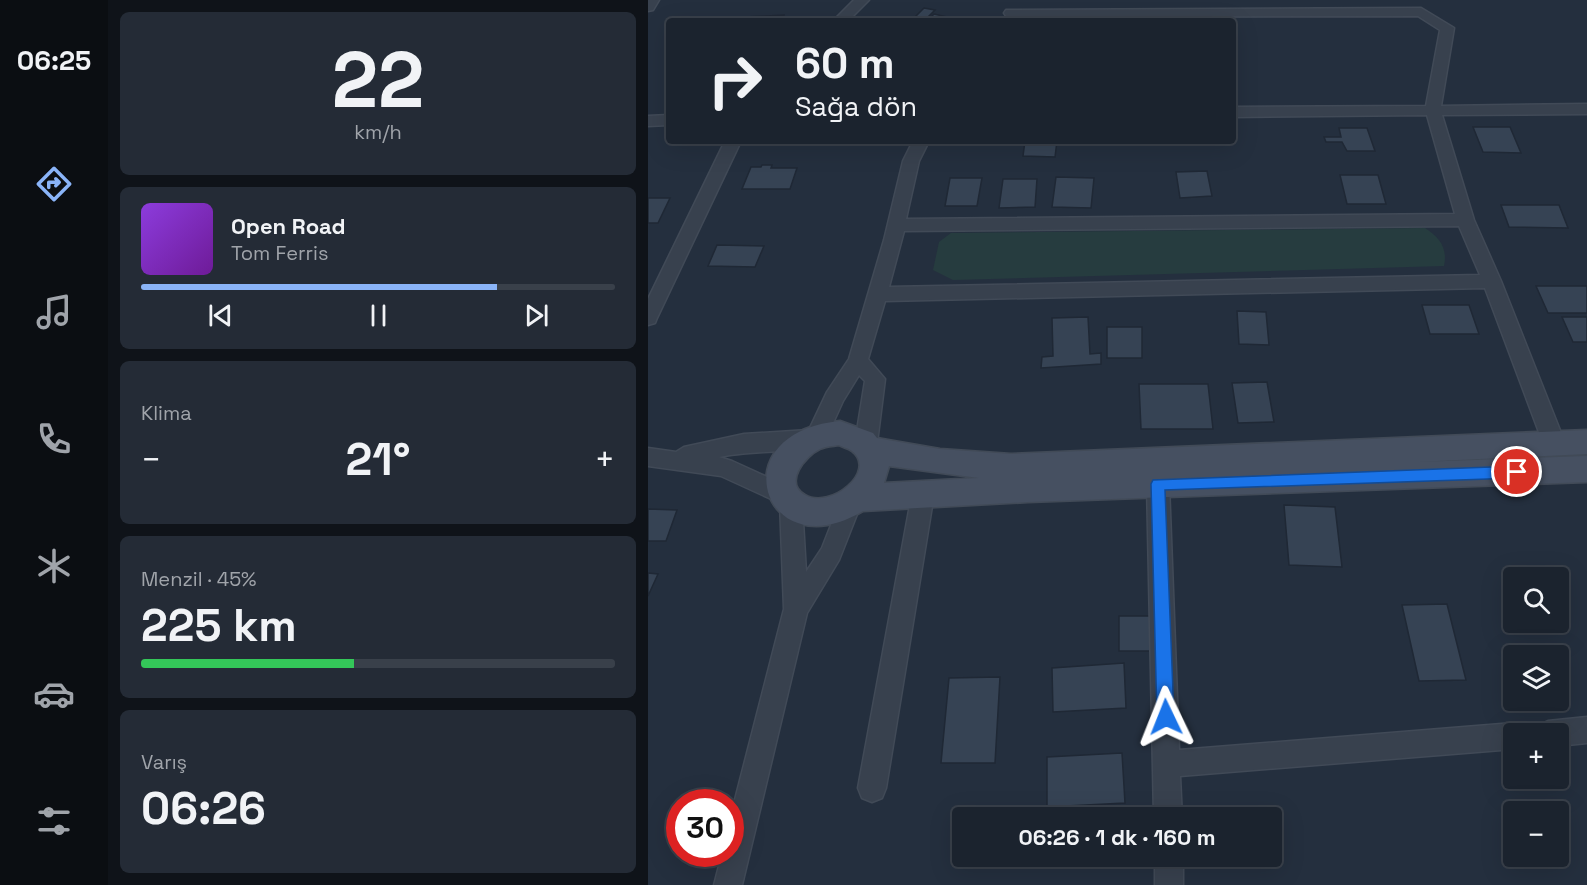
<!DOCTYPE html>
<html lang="tr">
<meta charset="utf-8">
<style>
body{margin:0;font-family:"Space Grotesk",sans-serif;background:#242b36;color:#f1f3f6;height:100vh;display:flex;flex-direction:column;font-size:22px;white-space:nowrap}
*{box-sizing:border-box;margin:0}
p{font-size:20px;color:#a0a4aa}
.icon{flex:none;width:33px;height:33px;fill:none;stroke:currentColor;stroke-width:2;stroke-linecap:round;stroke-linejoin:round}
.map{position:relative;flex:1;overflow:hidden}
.drawer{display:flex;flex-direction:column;gap:12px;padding:12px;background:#0f1319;width:540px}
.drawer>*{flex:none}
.banner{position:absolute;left:18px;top:18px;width:570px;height:126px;border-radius:6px;box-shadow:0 6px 24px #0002,0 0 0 2px #39404a;background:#1b232e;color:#f1f3f6;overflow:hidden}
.controls{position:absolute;left:855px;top:567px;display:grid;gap:12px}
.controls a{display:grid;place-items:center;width:66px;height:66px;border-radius:6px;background:#1b232e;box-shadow:0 6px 24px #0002,0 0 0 2px #39404a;font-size:30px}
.speed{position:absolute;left:18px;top:789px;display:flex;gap:12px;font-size:30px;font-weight:700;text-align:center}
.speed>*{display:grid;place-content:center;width:78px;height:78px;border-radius:50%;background:#1b232e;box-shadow:0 6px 24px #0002,0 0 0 2px #39404a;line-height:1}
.speed .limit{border:9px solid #d22;background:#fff;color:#111}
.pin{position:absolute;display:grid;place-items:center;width:51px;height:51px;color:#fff;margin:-26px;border:3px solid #fff;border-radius:50%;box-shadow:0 2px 6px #0007}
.me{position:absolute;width:66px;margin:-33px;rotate:358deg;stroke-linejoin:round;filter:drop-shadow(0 0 4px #0008)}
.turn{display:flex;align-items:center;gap:21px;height:126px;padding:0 30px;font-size:27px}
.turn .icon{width:78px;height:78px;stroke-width:2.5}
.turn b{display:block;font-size:42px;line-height:51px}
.big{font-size:45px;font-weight:700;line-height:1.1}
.drawer .card{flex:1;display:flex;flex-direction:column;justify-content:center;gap:9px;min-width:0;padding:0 21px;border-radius:9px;background:#242b36}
.drawer .dial{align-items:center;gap:0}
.dial b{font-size:78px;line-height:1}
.song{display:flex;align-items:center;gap:18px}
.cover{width:72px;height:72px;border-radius:9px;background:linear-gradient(135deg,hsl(270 70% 55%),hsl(280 70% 35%))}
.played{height:6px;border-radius:3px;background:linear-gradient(90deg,#8ab4f8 75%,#39404a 75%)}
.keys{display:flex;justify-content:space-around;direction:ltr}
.heat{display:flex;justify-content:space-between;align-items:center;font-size:33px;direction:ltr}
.charge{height:9px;border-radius:4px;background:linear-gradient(90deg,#34c759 45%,#39404a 0)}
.trip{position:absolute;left:304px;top:807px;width:330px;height:60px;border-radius:6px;background:#1b232e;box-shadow:0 6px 24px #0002,0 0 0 2px #39404a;font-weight:700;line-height:60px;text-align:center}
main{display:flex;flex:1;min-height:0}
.tab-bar{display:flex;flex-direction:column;width:108px;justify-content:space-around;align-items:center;background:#0b0e12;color:#a0a4aa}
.tab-bar .icon{width:42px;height:42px}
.tab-bar .active{color:#8ab4f8}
.tab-bar b{font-size:27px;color:#f1f3f6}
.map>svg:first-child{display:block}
</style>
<main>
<nav class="tab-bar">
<b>06:25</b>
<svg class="icon active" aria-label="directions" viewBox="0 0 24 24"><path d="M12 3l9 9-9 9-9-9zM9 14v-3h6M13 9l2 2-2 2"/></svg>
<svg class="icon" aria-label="music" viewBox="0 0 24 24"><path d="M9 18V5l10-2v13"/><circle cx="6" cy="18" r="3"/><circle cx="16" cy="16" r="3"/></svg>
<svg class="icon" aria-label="phone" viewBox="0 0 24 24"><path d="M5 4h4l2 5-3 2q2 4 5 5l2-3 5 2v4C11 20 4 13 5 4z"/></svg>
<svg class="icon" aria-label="climate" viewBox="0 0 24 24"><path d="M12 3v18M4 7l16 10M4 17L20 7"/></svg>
<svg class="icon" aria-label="car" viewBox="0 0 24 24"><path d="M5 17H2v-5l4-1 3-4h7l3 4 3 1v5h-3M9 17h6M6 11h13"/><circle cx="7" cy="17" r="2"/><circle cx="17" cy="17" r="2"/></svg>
<svg class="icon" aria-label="filters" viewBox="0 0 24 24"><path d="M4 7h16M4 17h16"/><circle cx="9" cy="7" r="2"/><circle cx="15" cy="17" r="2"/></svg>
</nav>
<section class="drawer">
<div class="card dial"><b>22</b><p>km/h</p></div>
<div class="card">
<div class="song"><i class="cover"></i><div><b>Open Road</b><p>Tom Ferris</p></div></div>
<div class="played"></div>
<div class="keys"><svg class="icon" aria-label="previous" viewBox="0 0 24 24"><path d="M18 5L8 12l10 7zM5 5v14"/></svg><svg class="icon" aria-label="pause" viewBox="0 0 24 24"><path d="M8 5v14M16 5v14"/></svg><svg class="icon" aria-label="next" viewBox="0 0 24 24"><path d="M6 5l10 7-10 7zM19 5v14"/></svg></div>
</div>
<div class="card"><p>Klima</p>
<div class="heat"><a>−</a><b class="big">21°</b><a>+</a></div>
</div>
<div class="card"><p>Menzil · 45%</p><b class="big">225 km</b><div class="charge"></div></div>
<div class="card"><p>Varış</p><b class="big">06:26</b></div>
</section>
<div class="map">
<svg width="939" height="885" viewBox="0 0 939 885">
<rect width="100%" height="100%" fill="#242f3e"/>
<path fill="#263c3f" d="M777 228C791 237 800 248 796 266L305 280 285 270 291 242 303 233Z"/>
<g fill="#364354" stroke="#1f2835" stroke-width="1.5">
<polygon points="276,8 287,10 276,21 265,19"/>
<polygon points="286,14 316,21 279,21"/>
<polygon points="136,15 134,21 96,21 97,17"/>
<polygon points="825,127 862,127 873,153 835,152"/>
<polygon points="691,128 719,128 727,151 699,151 694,142 678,142 676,137 693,137"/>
<polygon points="377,141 409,141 407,157 375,156"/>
<polygon points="114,165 124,165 123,168 149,168 142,189 94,189 103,167 113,167"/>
<polygon points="559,171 564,196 532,198 528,172"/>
<polygon points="692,175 730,175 738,204 699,204"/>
<polygon points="408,177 446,178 443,208 404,207"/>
<polygon points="302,178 334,178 329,206 297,206"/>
<polygon points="355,179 389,179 387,207 351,208"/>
<polygon points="0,198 22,198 10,223 0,223"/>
<polygon points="853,205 911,205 920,228 861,227"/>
<polygon points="69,245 116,246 107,267 60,266"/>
<polygon points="888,286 939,286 939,313 900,313"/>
<polygon points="774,305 821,305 831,334 782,334"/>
<polygon points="589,311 618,312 621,345 591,344"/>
<polygon points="440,317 442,354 453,353 453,364 393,368 394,357 405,356 404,318"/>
<polygon points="914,317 939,317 939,342 925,342"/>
<rect x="459" y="327" width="35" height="31"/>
<polygon points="619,382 626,422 590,423 584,383"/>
<polygon points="491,384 560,384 565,429 493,429"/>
<polygon points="636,505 687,507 694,567 641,565"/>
<polygon points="0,509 29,510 18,541 0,541"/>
<polygon points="0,573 10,574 0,596"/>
<polygon points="799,604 818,680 771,681 754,605"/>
<polygon points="471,616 507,616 508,651 471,651"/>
<polygon points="476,663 478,708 405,712 404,668"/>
<polygon points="352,677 347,763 293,763 301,678"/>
<polygon points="474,753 477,803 399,807 399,757"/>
</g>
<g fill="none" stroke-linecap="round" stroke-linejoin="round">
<g stroke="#414a57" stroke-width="3">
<g id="street">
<polygon points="0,0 11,0 5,10 0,11"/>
<polygon points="206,0 221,0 200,21 185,21"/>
<path d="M773 8 806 28 793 106 939 104V114L794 115 826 220 853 281 917 443 913 449 906 452 899 449 895 443 837 288 237 301 220 359 237 379 229 443 225 449 218 452 211 449 207 443 217 381 211 375 195 401 176 443C143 454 105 450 71 457L84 461 143 488 146 495 151 497 154 504 158 572 174 548 194 497 202 494 210 497 213 504 191 560 159 613 94 885H66L74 854H82V819L136 609 132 503 73 476 0 466V448L28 452 36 447 96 434 161 430 179 392 201 359 236 240 255 161 265 141H281L271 161 258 219 807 214 779 115 585 117V107L778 106 792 30 770 16 363 17 358 16 356 13 358 10ZM811 226 832 275 241 287 256 231Z"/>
<polygon points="21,115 21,125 0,126 0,116"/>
<polygon points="77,141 93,141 9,318 7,323 0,325 0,299"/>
<polygon points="510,475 518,477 521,484 531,750 866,723 875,727 878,734 866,734 866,749 532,776 534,818 506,818 499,484 502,477"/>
<polygon points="275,485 283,487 286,494 238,788 234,798 224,802 214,798 210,788 264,494 267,487"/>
<polygon points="939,717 939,743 910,746 910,734 887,734 891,725 900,721"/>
<rect x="507" y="856" width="28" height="29"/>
</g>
</g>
<g stroke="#414a57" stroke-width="3">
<path id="secondary" d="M192 421 225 433 229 438 240 440 292 449 363 454 939 430V454L769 462 939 456V482L380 502 215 511C115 571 70 432 192 421ZM191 445C194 447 200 448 204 451 230 471 183 510 157 495 135 483 157 456 172 449 178 446 185 446 191 445ZM241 466 331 478 236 483Z"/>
</g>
<use href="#street" fill="#38414e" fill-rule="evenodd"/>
<use href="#secondary" fill="#465061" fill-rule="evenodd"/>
</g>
<polygon fill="#1a73e8" stroke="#114b97" stroke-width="1.5" points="869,466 874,468 876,472 874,476 869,478 517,490 526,717 523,723 518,726 512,723 509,717 503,484 505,480"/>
</svg>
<div class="controls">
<a><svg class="icon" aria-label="search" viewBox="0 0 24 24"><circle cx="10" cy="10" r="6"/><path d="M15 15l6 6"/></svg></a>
<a><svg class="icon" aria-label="layers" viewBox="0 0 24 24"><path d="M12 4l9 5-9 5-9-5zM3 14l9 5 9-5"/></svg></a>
<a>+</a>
<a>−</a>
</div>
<div class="speed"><div class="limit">30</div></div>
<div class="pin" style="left:869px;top:472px;background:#d93025"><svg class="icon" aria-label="arrive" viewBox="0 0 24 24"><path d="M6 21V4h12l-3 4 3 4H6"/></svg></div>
<svg class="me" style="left:518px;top:717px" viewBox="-20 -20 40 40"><path d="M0-17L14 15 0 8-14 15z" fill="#1a73e8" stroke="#fff" stroke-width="4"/></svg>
<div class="trip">06:26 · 1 dk · 160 m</div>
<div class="banner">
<div class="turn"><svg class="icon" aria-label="right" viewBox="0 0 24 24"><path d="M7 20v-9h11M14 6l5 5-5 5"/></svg><div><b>60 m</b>Sağa dön</div></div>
</div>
</div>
</main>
